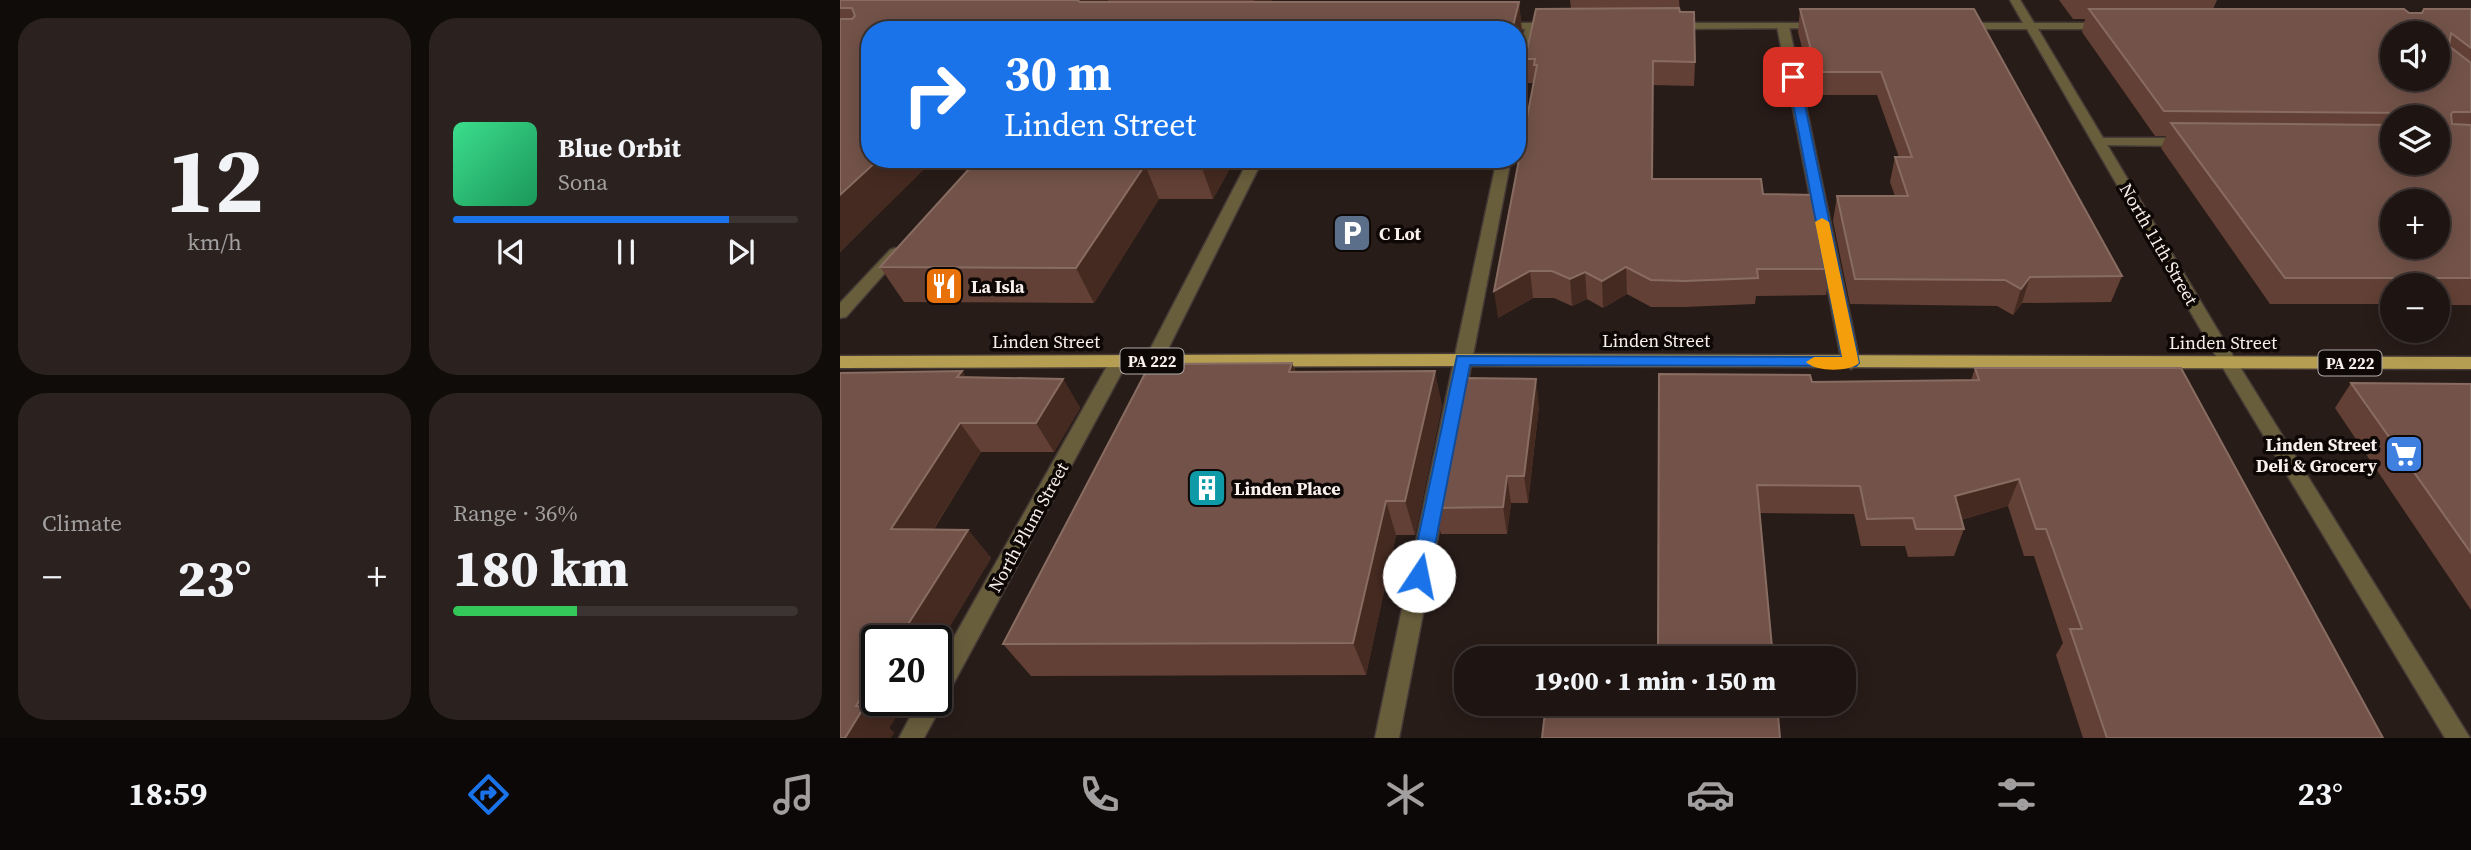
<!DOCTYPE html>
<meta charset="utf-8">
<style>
body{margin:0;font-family:"Source Serif 4",serif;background:#2b2220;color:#f1f3f6;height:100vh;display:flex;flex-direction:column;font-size:26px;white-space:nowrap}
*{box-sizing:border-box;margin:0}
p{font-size:23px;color:#a19f9f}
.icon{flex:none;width:38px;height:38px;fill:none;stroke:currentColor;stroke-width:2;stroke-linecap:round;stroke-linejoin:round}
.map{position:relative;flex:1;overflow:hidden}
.sheet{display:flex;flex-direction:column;gap:18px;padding:18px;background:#100c0a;width:840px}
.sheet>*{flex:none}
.top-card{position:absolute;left:21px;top:21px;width:665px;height:147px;border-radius:28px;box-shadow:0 4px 18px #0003,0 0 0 2px #3c3432;background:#1a73e8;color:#fff;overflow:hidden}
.controls{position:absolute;left:1540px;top:21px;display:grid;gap:14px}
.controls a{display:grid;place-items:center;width:70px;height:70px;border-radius:50%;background:#1e1512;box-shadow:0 4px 18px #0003,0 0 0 2px #3c3432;font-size:35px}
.speed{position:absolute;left:21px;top:625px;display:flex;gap:14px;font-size:35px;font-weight:700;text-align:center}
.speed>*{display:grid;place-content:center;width:91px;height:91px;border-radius:50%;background:#1e1512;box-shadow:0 4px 18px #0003,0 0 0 2px #3c3432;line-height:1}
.speed .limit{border:4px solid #111;border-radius:10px;background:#fff;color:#111}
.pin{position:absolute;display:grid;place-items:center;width:60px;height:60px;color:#fff;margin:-30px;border-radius:14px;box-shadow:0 4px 10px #0006}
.me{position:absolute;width:77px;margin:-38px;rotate:11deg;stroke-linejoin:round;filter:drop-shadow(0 0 5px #0008)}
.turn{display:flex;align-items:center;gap:24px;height:147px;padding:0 28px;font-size:32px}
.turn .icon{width:91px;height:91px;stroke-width:2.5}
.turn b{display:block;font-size:49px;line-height:60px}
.big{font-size:52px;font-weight:800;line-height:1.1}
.sheet .widget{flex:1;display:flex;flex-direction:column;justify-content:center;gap:10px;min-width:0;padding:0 24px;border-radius:28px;background:#2b2220}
.sheet .dial{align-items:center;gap:0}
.dial b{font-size:91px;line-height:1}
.song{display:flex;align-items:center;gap:21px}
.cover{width:84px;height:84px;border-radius:10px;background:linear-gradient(135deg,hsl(150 70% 55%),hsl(150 70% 35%))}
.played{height:7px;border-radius:4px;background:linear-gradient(90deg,#1a73e8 80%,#3c3432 80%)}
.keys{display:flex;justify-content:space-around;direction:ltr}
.heat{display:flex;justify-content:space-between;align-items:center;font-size:38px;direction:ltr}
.charge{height:10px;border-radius:5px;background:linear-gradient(90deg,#34c759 36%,#3c3432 0)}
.sheet .tiles{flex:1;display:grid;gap:18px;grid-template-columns:repeat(2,1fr)}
.trip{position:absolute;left:614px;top:646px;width:402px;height:70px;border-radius:28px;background:#1e1512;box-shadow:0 4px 18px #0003,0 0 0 2px #3c3432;font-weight:800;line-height:70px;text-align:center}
.tabs{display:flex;height:112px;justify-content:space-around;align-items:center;background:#0c0807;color:#a19f9f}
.tabs .icon{width:49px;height:49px}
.tabs .current{color:#1a73e8}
.tabs b{font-size:32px;color:#f1f3f6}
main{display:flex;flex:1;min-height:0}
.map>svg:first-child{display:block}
</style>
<main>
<section class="sheet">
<div class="tiles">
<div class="widget dial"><b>12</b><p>km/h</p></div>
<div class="widget">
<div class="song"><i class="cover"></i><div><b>Blue Orbit</b><p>Sona</p></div></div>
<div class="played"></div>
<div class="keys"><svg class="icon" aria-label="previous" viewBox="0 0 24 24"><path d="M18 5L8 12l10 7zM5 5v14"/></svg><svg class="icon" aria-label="pause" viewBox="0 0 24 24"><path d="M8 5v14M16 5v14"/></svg><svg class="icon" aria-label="next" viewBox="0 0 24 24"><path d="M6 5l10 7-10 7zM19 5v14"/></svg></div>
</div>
<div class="widget"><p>Climate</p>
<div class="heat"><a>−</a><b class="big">23°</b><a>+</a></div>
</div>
<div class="widget"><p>Range · 36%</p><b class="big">180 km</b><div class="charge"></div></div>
</div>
</section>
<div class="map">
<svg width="1631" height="738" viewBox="0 0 1631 738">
<rect width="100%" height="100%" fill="#281c18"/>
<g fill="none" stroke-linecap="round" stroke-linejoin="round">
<g stroke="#453a36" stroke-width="3">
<g id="lane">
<polygon points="943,23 949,26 1020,363 1011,369 1002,363 937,26"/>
<polygon points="1260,138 1347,138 1354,142 1347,146 1255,145 1253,142"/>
<polygon points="409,159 423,159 322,361 319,365 307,365 304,361"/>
<polygon points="623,354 632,360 559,738 535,738 614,360"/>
<polygon points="279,355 288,361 84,738 59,738 79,700 96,700 96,669 270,361"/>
</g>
</g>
<g stroke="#453a36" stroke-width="3">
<g id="street">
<polygon points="1170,0 1180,0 1194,23 1265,23 1271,26 1265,29 1198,29 1395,359 1630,738 1605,738 1380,363 1187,29 1121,29 1115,26 1121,23 1183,23"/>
<polygon points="659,23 715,23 721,26 715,29 696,29 681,95 677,96 677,63 685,29 655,28 655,24"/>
<polygon points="981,23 987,26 985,28 831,29 825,26 831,23"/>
<polygon points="657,159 671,159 632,360 623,366 614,360"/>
<polygon points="55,248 63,253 60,256 6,317 0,318 0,303 50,250"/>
</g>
</g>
<g stroke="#453a36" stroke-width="3">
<polygon id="primary" points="623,354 1631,357 1631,369 623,366 0,368 0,356"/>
</g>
<use href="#lane" fill="#695e3c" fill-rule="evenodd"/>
<use href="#street" fill="#695e3c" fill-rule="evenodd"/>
<use href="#primary" fill="#b59d52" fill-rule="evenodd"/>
</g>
<g fill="#634035" fill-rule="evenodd">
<polygon points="0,0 432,0 431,2 679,2 682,32 677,51 677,30 30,30 30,159 94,159 0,252"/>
<polygon points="730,0 839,0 840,12 855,62 854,86 813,85 812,179 923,194 990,269 986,295 916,296 915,304 844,307 811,307 787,294 763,308 747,299 732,306 714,298 693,298 658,318 694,83 688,83 685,59 731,9"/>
<path d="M1219 0H1377L1373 9 1581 13 1631 9V305H1598V285H1552V304H1430L1321 148 1326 136H1315L1242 32 1245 19H1233ZM1552 117H1598L1552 163Z"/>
<polygon points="960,9 1134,9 1282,276 1271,302 1182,303 1173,315 1157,306 1010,304 993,221 997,196 1055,196 1050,182 1055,157 1059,157 1037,95 974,95 958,32"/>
<polygon points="138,159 395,159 373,199 319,199 254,303 64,302 40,267"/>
<polygon points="452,363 456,372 602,405 575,535 556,535 526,675 191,676 163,644"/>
<polygon points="1135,368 1543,738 1243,738 1216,655 1223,643 1194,556 1184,556 1168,506 1121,520 1124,529 1114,556 1068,557 1065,546 1021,546 1014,514 920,513 819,374 972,382 1131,380"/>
<polygon points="122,371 126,378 223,379 240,408 214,452 141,452 94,529 128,530 151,558 96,649 96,640 37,700 66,700 49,728 54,733 0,738"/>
<polygon points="1511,383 1631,384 1631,610 1495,408"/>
<polygon points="699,406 688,503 671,503 667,534 601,534 594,508"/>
</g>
<g fill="#452a21">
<polygon points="237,0 268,0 270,6 250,30"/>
<polygon points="414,0 432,0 420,19"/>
<polygon points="679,2 682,32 677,51 677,30 672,30"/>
<polygon points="39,159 94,159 0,252 0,195"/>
<polygon points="364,159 395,159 373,199 361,165"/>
<polygon points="305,165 319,199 254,303 236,268"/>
<polygon points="786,267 787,294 763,308 762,281"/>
<polygon points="690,271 693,298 658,318 654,291"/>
<polygon points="745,272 747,299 732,306 730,279"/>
<polygon points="1190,277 1182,303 1173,315 1181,289"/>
<polygon points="452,363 464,397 449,372"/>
<polygon points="122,371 141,400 117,377"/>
<polygon points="595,371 602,405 575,535 565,501"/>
<polygon points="223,379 240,408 214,452 196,423"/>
<polygon points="696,379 699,406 688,503 684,476"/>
<polygon points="120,423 141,452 76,557 51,529"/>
<polygon points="667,476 671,503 667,534 663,507"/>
<polygon points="1179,479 1168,506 1106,524 1115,496"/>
<polygon points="546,501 556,535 526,675 513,643"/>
<polygon points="128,530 151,558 96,649 96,640 58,640"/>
<polygon points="37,673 37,700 66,700 49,728 54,733 51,738 5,738 16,706"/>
</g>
<g fill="#735349" stroke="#886c62" stroke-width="2" fill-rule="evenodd">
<polygon points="0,0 237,0 240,2 679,2 672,30 30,30 30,159 39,159 0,195 0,19 12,19 15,16 12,8 0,8"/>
<polygon points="839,8 840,12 854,12 855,62 813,61 812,179 921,179 923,194 975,195 990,269 917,269 918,278 845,281 811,280 786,267 762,281 745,272 730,279 712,271 690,271 654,291 697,65 694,65 695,59 685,59 696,9"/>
<polygon points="960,9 1134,9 1282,276 1190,277 1181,289 1165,280 1015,279 997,196 1068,196 1055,157 1072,157 1041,72 977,72"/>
<path d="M1249 9H1564L1569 13H1582L1584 9H1631V48L1611 33 1609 46 1631 63V112H1613L1611 114 1612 124 1631 125V278H1445L1331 123 1552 125V163H1598V117H1569L1568 113 1324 111ZM1552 33H1598V79H1552ZM1552 201H1598V247H1552Z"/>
<polygon points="138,159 364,159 361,165 305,165 236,268 40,267"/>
<polygon points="452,363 449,372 595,371 565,501 546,501 513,643 163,644 310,364"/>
<polygon points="1135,368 1341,368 1543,738 1267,738 1230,629 1242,629 1206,529 1196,529 1179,479 1115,496 1124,529 1076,529 1073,518 1027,519 1020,486 917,485 933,658 818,658 819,374 970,375 972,382 1139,380"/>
<polygon points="122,371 117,377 223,379 196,423 120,423 51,529 128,530 58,640 37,640 37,673 16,706 24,707 5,738 0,738 0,373"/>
<polygon points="621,378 696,379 684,476 667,476 663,507 594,508"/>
<polygon points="1511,383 1631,384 1631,553"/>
<polygon points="706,704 937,704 940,738 702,738"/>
</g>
<polygon fill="#1a73e8" stroke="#114b97" stroke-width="2" points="953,74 959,77 1019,363 1016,366 630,365 589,576 586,582 579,584 573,582 570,576 617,356 1002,357 948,77"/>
<path fill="#f59e0b" d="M982 218 989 222 1019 363C1010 372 975 372 966 362L974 357H1002L975 222Z"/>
<defs>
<g id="parking-square" transform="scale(2.0125)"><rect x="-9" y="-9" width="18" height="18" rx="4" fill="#5c6f8a" stroke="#0d0806"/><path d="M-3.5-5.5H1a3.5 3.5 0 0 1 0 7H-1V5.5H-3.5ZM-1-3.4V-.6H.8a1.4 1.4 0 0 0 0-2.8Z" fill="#fff"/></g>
<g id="restaurant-square" transform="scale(2.0125)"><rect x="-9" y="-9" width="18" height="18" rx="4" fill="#e8710a" stroke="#0d0806"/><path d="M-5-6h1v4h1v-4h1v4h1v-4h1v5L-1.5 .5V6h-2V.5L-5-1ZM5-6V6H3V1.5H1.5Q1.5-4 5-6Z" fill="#fff"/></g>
<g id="supermarket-square" transform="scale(2.0125)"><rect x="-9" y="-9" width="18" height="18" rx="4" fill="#3f7fe0" stroke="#0d0806"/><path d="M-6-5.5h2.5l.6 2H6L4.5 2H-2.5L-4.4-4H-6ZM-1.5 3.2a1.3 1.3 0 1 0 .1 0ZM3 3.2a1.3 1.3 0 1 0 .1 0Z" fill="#fff"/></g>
<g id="building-square" transform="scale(2.0125)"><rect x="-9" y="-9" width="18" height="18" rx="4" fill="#0f9aa8" stroke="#0d0806"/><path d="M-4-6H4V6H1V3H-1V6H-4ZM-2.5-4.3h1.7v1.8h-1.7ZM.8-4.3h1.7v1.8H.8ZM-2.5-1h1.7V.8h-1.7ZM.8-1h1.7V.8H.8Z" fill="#fff"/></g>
</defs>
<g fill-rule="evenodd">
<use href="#parking-square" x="512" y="233"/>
<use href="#restaurant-square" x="104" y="286"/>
<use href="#supermarket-square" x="1564" y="454"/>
<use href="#building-square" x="367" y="488"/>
</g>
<g text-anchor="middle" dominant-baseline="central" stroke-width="7" stroke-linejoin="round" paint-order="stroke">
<g fill="#0d0806" stroke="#b2aaa8" stroke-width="2">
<rect x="280.5" y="348.5" width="63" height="25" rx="5"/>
<rect x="1478.5" y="350.5" width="63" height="25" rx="5"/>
</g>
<g font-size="16" font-weight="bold" fill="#f8f0ed">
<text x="312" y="361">PA 222</text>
<text x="1510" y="363">PA 222</text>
</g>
<g font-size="18" font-weight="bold" fill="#f8f0ed" stroke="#0d0806" text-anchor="start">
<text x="539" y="233">C Lot</text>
<text x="131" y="286">La Isla</text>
<text x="1537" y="444" text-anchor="end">Linden Street<tspan x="1537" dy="21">Deli &amp; Grocery</tspan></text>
<text x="394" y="488">Linden Place</text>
</g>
<g font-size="18" fill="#f8f0ed" stroke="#0d0806">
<text transform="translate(1319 244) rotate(60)">North 11th Street</text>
<text x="816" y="340">Linden Street</text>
<text x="206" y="341">Linden Street</text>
<text x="1383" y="342">Linden Street</text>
<text transform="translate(188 527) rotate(-61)">North Plum Street</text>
</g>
</g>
</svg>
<div class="controls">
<a><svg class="icon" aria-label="sound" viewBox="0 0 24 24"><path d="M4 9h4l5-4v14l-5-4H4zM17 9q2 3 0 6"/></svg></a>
<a><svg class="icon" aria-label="layers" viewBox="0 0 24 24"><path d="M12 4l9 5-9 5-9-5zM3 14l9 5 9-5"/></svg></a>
<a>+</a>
<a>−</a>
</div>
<div class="speed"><div class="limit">20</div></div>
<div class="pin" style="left:953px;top:77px;background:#d93025"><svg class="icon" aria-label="arrive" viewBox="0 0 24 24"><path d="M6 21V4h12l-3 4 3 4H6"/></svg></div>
<svg class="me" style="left:579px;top:576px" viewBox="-20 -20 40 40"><circle r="19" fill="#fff"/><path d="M0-13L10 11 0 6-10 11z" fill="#1a73e8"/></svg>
<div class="trip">19:00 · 1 min · 150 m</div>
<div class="top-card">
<div class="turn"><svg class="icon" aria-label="right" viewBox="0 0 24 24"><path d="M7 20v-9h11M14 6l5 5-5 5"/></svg><div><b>30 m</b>Linden Street</div></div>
</div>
</div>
</main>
<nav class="tabs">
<b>18:59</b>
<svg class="icon current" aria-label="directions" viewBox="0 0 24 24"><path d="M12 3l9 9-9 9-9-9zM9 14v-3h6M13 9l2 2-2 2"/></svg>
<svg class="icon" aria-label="music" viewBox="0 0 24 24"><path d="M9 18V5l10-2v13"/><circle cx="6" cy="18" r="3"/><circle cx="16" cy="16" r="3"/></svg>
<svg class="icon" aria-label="phone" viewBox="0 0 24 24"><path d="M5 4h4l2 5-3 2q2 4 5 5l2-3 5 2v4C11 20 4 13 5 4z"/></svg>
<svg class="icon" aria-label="climate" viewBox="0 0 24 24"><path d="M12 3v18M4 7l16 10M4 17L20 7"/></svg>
<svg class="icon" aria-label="car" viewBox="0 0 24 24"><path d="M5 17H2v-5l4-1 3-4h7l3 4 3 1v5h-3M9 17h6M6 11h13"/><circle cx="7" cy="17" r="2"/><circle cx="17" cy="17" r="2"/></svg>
<svg class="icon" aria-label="filters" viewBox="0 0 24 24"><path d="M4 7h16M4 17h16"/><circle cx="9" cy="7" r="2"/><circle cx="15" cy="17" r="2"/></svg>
<b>23°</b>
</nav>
